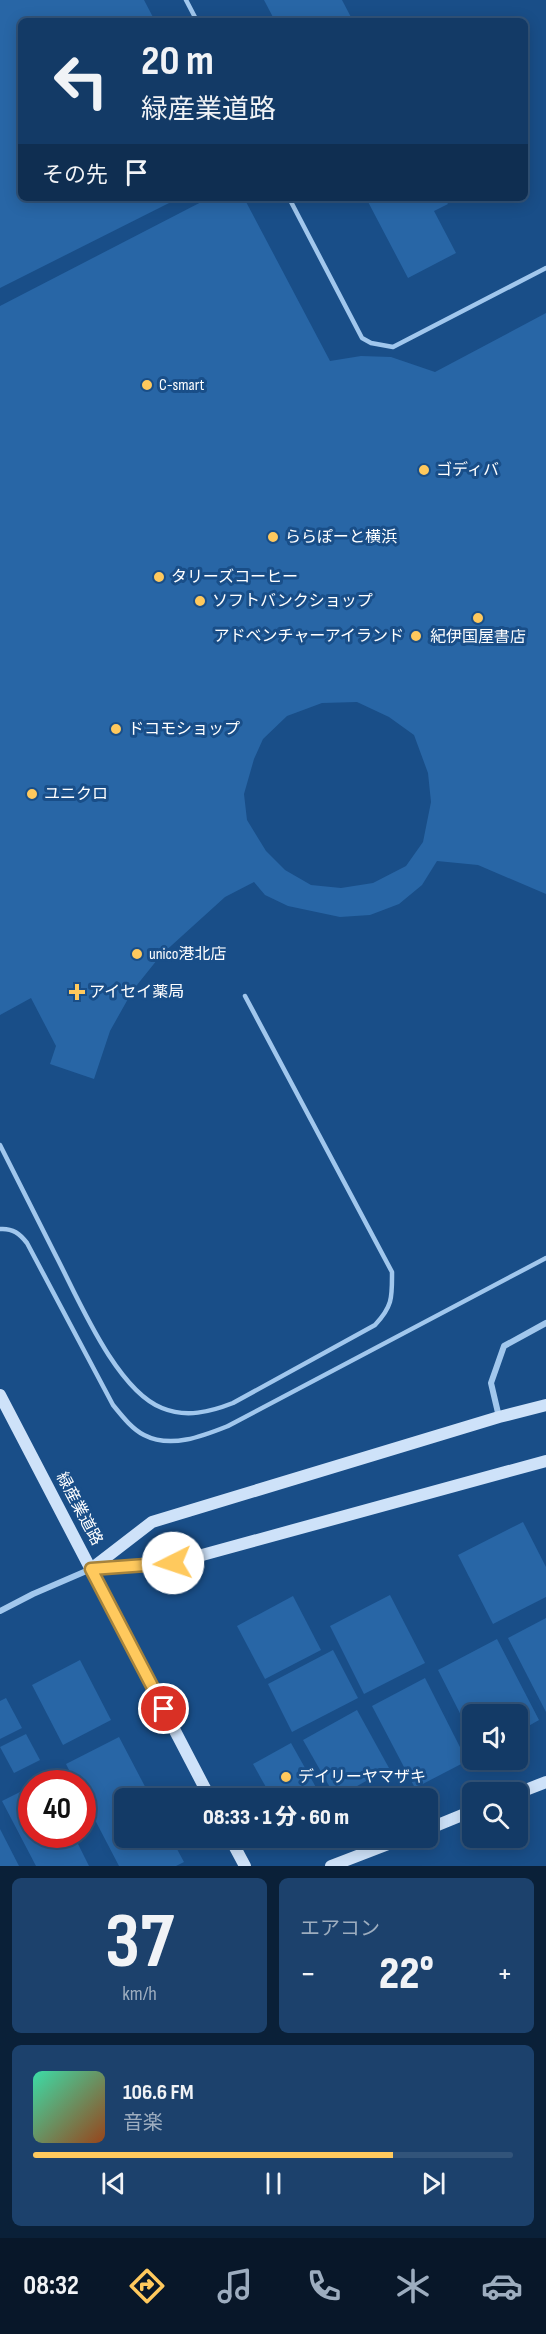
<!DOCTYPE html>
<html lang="ja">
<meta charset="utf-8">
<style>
body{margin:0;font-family:"Sofia Sans Condensed","Noto Sans JP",sans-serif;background:#1c416c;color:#f1f3f6;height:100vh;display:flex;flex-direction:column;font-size:22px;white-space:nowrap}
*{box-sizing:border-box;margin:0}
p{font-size:20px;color:#9dadbf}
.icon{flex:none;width:33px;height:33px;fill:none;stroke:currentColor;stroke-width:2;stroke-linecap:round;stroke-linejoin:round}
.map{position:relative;height:1866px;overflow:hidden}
.details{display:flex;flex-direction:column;gap:12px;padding:12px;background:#0a2038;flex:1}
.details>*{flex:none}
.top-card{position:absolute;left:18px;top:18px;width:510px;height:183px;border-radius:9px;box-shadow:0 3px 15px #0003,0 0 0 2px #32547a;background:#133a66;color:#f1f3f6;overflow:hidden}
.tools{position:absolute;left:462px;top:1704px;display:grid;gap:12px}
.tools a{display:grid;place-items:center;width:66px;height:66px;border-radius:9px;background:#133a66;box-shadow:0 3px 15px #0003,0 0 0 2px #32547a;font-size:30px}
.speed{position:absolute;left:18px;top:1770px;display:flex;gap:12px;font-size:30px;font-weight:700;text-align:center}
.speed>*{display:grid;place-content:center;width:78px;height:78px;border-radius:50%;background:#133a66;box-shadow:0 3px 15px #0003,0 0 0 2px #32547a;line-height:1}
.speed .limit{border:9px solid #d22;background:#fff;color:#111}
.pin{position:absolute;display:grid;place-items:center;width:51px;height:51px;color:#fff;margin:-26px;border:3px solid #fff;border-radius:50%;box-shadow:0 2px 6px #0007}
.me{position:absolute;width:66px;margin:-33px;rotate:266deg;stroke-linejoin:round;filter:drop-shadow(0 0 4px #0008)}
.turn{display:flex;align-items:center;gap:21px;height:126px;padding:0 24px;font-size:27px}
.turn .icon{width:78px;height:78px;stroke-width:2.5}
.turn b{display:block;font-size:42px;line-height:51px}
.then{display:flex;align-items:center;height:57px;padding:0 24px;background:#0003;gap:12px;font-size:22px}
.big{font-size:45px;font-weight:800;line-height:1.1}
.details .card{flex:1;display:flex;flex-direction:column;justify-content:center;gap:9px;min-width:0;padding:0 21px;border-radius:9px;background:#1c416c}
.details .dial{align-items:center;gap:0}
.dial b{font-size:78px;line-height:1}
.song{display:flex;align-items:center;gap:18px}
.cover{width:72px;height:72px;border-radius:9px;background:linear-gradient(135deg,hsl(160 70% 55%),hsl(20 70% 35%))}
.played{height:6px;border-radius:3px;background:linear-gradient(90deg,#ffc95d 75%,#32547a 75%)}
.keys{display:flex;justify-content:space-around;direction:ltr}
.heat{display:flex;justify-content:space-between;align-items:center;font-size:33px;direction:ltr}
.details .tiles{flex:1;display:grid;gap:12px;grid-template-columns:1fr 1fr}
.card:last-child{grid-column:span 2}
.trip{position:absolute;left:114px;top:1788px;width:324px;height:60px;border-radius:9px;background:#133a66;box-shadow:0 3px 15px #0003,0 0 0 2px #32547a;font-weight:800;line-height:60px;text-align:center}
.tab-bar{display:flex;height:96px;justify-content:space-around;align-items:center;background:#081729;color:#9dadbf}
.tab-bar .icon{width:42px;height:42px}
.tab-bar .current{color:#ffc95d}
.tab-bar b{font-size:27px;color:#f1f3f6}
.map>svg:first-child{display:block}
</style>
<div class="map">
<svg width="546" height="1866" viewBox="0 0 546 1866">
<rect width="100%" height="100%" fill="#194e88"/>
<g fill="#2866a6" fill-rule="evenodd">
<polygon points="0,0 144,0 155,21 21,21 21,198 179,198 0,288"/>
<polygon points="264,0 342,0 353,21 275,21"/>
<path d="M209 198H244L330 361 361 356 391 357 435 372 546 313V894L478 865 437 861 422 885 399 904 370 915 340 917 288 906 265 895 254 882 225 897 161 955 133 990 110 1031 94 1079 50 1064 56 1046 31 998 0 1015V306ZM357 702 389 717 414 735 428 773 431 802 423 842 406 866 373 883 341 888 311 885 285 870 266 851 247 820 244 794 254 759 263 739 287 716 322 703Z"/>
<polygon points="366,198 444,198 448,204 434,211 456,253 408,278"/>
<polygon points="523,1522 546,1567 546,1597 493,1624 458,1555"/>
<polygon points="390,1595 425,1663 364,1694 330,1626"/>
<polygon points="293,1596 321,1650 265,1679 237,1626"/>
<polygon points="546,1618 546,1712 508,1638"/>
<polygon points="497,1639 539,1720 518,1732 518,1714 472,1714 472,1737 438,1670"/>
<polygon points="333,1650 358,1698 292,1732 268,1684"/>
<polygon points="80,1660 111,1720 63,1745 32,1685"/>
<polygon points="425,1678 467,1761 415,1788 372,1706"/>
<polygon points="6,1698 22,1728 0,1739 0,1701"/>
<polygon points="357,1710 389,1768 336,1798 303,1740"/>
<polygon points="26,1734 40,1760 14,1773 0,1747"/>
<polygon points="119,1737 151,1798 124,1798 124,1838 171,1838 184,1862 176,1866 119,1866 82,1795 82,1784 76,1784 66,1764"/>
<polygon points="291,1743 322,1798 272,1798 253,1764"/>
<polygon points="32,1786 32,1834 73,1834 89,1866 36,1866 2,1801"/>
<polygon points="0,1829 19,1866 0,1866"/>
</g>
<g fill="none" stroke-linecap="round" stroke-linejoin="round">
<g stroke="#a1c7ed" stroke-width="4.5">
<polyline points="186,0 197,21"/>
<polyline points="289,198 362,338 371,343 393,347 546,268"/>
<path d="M0 1145C19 1182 37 1219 56 1256 78 1298 116 1390 162 1408 186 1418 210 1412 233 1403L375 1325C393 1306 392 1297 392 1272L245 996"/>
<path d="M0 1229C13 1228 20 1234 27 1243L113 1405C122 1416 132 1429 144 1435 171 1449 203 1436 228 1426L546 1258"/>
</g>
<g stroke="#a1c7ed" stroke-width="6">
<polyline points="499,1417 491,1383 504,1346 546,1323"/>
<polyline points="0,1611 33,1594 91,1569"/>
</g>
<g stroke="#cee2f9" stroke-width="12">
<polyline points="0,1395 210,1798"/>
<polyline points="91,1569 152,1522 499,1417 546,1405"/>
<polyline points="92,1569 173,1563 546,1461"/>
<polyline points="518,1793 546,1782"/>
<polyline points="428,1829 472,1811"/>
<polyline points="230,1838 245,1866"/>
<polyline points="331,1866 404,1838"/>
</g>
</g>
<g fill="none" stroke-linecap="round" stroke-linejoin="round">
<g stroke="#a6833c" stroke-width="15">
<polyline id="route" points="164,1709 91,1569 173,1563"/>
</g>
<use href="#route" stroke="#ffc95d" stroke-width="10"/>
</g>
<g fill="#ffc95d" stroke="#194e88" stroke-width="2">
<circle cx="147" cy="385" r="6"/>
<circle cx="424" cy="470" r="6"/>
<circle cx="273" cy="537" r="6"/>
<circle cx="159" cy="577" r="6"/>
<circle cx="200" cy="601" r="6"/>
<circle cx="478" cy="618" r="6"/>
<circle cx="416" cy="636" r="6"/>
<circle cx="116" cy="729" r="6"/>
<circle cx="32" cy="794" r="6"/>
<circle cx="137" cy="954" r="6"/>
<path d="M74 983h6v6h6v6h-6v6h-6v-6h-6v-6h6z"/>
<circle cx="286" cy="1777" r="6"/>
</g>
<g text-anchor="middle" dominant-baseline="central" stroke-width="6" stroke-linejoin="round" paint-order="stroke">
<g font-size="16" fill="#fff" stroke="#194e88" text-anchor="start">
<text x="159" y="385">C-smart</text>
<text x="436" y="470">ゴディバ</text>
<text x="285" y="537">ららぽーと横浜</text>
<text x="171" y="577">タリーズコーヒー</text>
<text x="212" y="601">ソフトバンクショップ</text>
<text x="404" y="636" text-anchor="end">アドベンチャーアイランド</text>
<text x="478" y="637" text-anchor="middle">紀伊国屋書店</text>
<text x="128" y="729">ドコモショップ</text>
<text x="44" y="794">ユニクロ</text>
<text x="149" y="954">unico港北店</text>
<text x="89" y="992">アイセイ薬局</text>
<text x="298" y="1777">デイリーヤマザキ</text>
</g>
<g font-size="16" fill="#fff" stroke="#194e88">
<text transform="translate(79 1509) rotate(62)">緑産業道路</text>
</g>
</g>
</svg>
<div class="tools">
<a><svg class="icon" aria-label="sound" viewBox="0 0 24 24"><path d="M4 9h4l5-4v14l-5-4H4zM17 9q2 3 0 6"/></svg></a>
<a><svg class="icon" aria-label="search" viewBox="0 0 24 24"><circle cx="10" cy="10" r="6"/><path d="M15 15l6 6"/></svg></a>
</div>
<div class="speed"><div class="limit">40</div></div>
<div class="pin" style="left:164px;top:1709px;background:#d93025"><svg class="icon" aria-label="arrive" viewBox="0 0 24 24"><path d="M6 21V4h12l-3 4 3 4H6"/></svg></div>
<svg class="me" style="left:173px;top:1563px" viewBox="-20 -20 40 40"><circle r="19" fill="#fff"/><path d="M0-13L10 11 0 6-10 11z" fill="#ffc95d"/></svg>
<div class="trip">08:33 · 1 分 · 60 m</div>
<div class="top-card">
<div class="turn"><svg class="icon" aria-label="left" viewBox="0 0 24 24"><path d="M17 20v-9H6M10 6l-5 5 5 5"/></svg><div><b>20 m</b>緑産業道路</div></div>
<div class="then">その先<svg class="icon" aria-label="arrive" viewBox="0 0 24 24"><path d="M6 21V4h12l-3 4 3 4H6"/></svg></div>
</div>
</div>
<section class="details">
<div class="tiles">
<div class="card dial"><b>37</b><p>km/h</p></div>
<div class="card"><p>エアコン</p>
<div class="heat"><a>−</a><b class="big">22°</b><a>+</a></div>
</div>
<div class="card">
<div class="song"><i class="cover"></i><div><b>106.6 FM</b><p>音楽</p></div></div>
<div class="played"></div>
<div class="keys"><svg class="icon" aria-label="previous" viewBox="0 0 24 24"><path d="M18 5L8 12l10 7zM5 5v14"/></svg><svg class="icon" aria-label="pause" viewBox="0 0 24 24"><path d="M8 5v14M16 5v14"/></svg><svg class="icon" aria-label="next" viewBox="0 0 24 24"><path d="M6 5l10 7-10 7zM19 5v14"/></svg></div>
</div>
</div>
</section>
<nav class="tab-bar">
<b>08:32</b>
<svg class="icon current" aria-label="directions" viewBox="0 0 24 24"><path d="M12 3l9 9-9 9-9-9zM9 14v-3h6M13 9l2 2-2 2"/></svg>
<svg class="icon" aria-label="music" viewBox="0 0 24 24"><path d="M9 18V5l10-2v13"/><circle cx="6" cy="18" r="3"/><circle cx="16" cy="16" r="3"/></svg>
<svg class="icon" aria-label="phone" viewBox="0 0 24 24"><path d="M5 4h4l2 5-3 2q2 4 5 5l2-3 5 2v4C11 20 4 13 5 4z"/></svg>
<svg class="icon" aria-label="climate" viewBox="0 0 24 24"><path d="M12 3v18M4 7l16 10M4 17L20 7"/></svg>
<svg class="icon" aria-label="car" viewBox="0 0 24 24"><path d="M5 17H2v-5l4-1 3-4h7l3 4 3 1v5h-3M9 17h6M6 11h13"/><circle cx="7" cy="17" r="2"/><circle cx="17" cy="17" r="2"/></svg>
</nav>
